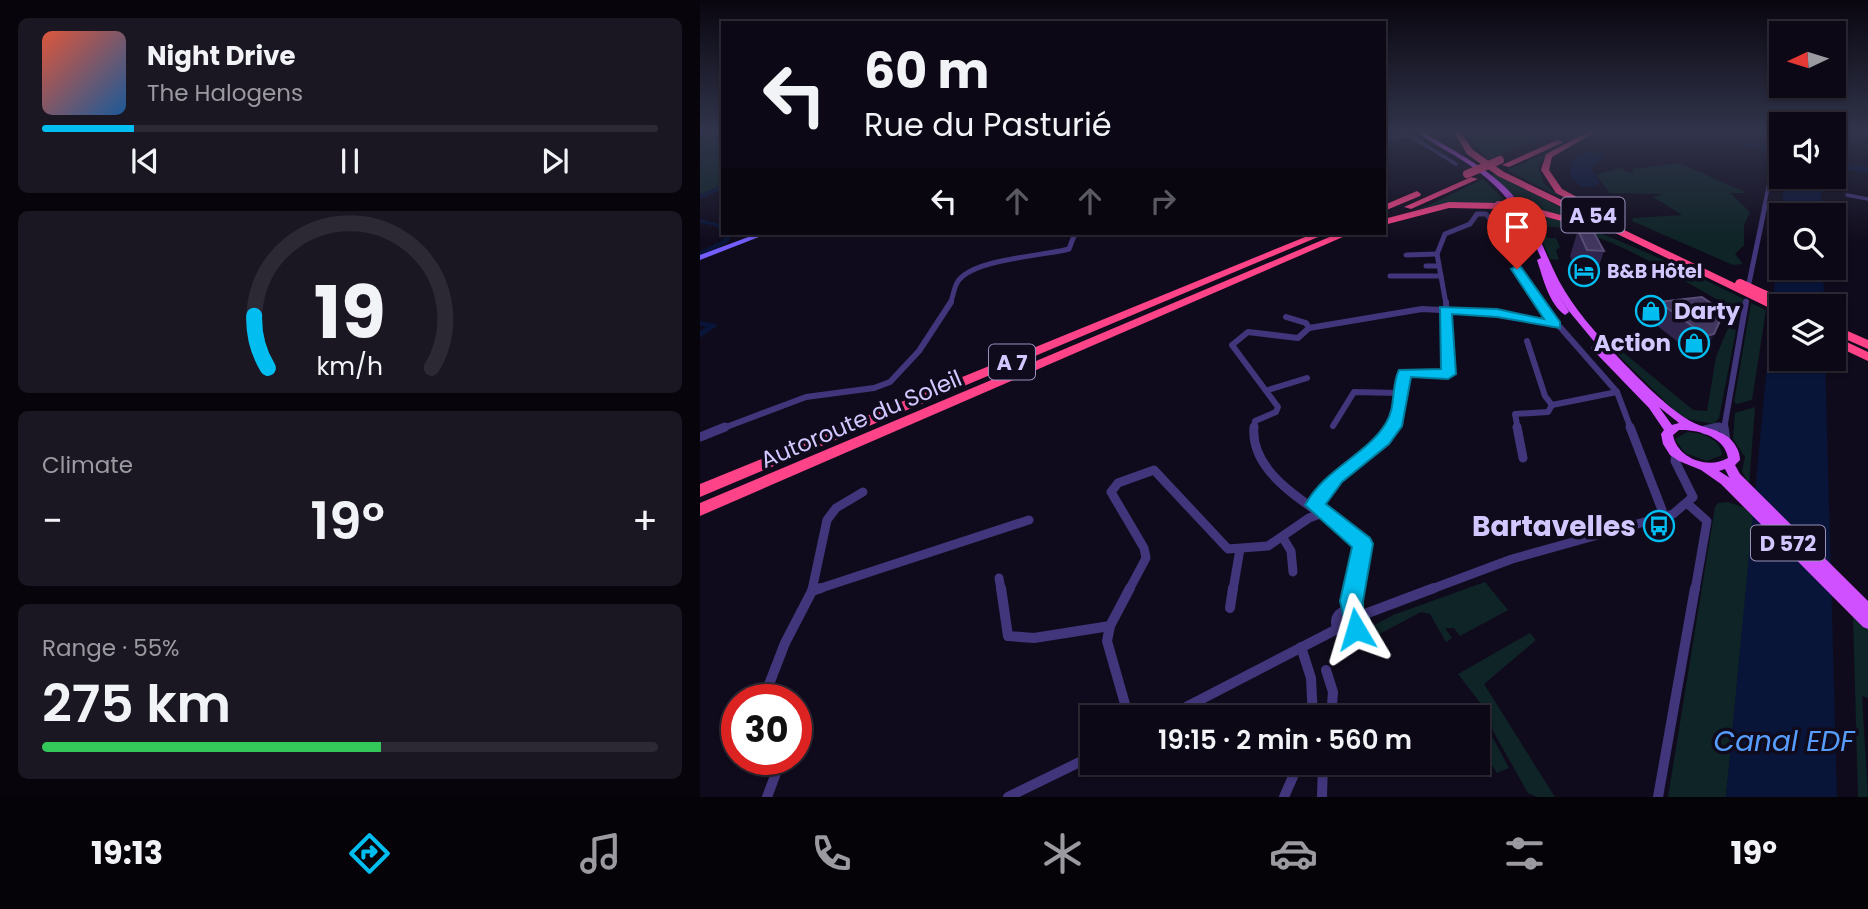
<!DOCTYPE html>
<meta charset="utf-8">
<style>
body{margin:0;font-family:Poppins,sans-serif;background:#1a1622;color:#f1f3f6;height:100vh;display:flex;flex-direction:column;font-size:26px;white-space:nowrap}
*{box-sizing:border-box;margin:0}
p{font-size:23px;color:#9a9aa0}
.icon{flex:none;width:38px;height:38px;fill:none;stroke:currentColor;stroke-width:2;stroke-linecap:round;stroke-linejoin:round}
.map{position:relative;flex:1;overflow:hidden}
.panel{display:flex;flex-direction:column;gap:18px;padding:18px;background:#07040c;width:700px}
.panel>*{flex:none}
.guide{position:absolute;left:21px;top:21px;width:665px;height:214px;border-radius:0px;box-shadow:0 2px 5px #0004,0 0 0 2px #2c2934;background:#0c0815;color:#f1f3f6;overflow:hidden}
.needle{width:46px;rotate:266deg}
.fabs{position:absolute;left:1069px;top:21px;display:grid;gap:14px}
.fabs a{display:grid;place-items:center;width:77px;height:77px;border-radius:0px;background:#0c0815;box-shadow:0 2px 5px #0004,0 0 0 2px #2c2934;font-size:35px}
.speed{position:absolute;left:21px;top:684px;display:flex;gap:14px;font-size:35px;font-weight:700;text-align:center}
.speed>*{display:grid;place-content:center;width:91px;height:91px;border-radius:50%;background:#0c0815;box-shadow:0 2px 5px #0004,0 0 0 2px #2c2934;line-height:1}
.speed .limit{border:10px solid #d22;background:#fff;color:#111}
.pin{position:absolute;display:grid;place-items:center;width:60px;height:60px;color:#fff;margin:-72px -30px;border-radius:50% 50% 50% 0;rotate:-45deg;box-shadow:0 0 7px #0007}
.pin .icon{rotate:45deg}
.me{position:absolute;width:77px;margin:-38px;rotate:353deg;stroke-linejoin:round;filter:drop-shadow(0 0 5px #0008)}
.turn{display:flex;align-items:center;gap:24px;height:147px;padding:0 28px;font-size:32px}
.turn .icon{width:91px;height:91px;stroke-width:2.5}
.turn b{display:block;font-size:49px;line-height:60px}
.lanes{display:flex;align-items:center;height:66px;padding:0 28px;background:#0003;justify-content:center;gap:35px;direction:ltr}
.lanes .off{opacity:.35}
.big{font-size:52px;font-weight:600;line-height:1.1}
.panel .card{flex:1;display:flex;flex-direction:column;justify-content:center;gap:10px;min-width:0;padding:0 24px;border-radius:10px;background:#1a1622}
.panel .dial{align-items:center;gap:0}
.dial svg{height:182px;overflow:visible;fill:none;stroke:#2c2934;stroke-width:7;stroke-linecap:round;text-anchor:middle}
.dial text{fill:#f1f3f6;stroke:none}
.song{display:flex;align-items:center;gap:21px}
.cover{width:84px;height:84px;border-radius:10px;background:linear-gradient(135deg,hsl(10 70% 55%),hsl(210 70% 35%))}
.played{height:7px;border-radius:4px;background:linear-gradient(90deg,#02bef0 15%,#2c2934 15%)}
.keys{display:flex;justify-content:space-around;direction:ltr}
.heat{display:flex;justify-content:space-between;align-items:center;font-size:38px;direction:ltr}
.charge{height:10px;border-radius:5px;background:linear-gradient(90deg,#34c759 55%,#2c2934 0)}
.trip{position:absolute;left:380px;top:705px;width:410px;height:70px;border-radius:0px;background:#0c0815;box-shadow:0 2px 5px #0004,0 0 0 2px #2c2934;font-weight:600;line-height:70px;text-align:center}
.tab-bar{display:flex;height:112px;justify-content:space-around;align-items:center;background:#050308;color:#9a9aa0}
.tab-bar .icon{width:49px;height:49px}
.tab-bar .active{color:#02bef0}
.tab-bar b{font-size:32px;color:#f1f3f6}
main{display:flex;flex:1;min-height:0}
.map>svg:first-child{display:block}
</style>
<main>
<section class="panel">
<div class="card">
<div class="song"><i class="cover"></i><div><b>Night Drive</b><p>The Halogens</p></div></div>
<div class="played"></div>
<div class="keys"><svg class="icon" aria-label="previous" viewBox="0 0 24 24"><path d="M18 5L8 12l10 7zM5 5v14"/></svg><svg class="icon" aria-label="pause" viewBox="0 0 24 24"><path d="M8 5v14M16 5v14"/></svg><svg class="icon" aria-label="next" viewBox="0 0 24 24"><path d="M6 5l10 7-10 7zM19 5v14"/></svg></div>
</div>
<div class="card dial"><svg viewBox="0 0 100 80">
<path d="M14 69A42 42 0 1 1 86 69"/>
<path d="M14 69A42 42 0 0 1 8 46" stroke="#02bef0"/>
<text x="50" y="56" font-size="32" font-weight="700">19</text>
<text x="50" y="72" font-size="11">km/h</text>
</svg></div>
<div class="card"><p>Climate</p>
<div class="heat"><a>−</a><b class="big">19°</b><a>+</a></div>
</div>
<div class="card"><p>Range · 55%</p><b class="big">275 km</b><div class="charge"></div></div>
</section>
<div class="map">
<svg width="1168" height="797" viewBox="0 0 1168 797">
<rect width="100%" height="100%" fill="#100b1c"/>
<g fill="#0e2426">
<polygon points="0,132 23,132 23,184 0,195"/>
<polygon points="768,132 855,132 789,159 773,143"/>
<polygon points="847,153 838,166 844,184 864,199 807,170"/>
<polygon points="979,163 1047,193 1030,193 1050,212 1044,225 1044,245 1035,254 1043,264 1033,265 932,221 933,218 982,215 953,197 964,194 910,193 896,175 920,168 933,174 932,169"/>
<polygon points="795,174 908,231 826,207 791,175"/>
<polygon points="783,179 808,204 739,205 710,211 727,206"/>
<path d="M829 210C906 230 974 265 1046 300L1044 306 1033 308C975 278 908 228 842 226L848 238H856L860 247 856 250 859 260 850 259Z"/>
<polygon points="1051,303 1066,310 1052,400 1037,404 1034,402"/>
<polygon points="1028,328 1036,330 1019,418 1014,424 987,419 975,411 897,334 901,334 993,410 1007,411 1016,357"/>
<polygon points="1055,407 1049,485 1042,471 1045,457 1033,439 1035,413"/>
<path d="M987 432C1002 433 1020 438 1022 455L1007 461 985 453 975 439Z"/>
<polygon points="1028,502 1054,511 1026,797 968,797 1015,507 1018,503"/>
<polygon points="785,582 808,610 760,636 754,628 745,628 752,638 746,642 730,614 721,612 670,639 674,648 670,650 663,643 669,628 693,615"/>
<polygon points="1153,613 1168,629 1168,698 1162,696 1168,797 1158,797"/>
<polygon points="830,633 836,640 784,684 855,797 837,797 828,793 793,731 791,717 758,674"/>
<polygon points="777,738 785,749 793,738 809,768 797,773 790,762 783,764 787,773 783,775 773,765 767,771 759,771 752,763 777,763"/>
</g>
<g fill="#091538">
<path d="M889 151 906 156 891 168 900 183C877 199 852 163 889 151Z"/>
<polygon points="1085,177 1121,177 1121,215 1082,215 1082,268 1123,268 1124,306 1082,306 1082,359 1125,359 1137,797 1026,797"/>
</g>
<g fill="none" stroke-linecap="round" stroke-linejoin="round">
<g fill="#091538" fill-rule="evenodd">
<polygon points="23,185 23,189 0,199 0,195"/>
<polygon points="0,219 20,224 23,227 23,233 27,233 31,237 27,243 0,256 0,251 22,241 25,237 16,226 0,223"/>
<polygon points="0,321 16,324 17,326 0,338 0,331 6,327 0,325"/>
</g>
<g fill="#091538" fill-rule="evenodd">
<polygon points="990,132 1003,132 1073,149 1068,152"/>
<polygon points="1145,163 1168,168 1168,174 1142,168 1140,166"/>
</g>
<g stroke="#41367b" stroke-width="3.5">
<polyline points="704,132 756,164"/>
<polyline points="684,138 710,136"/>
<polyline points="1147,195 1168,199"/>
<polyline points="1064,207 1077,145 1076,132"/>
</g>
<g stroke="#41367b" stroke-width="5">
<polyline points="706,255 737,254"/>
<polyline points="726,266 738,266"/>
<polyline points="690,276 741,276"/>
<polyline points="1049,283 1065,206"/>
<path d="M250 304C253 297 254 288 257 283 269 259 344 256 369 249L374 236 379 233"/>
<polyline points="746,304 737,254 745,234 770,224 777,214 786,214 794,224 840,304"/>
<polyline points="1045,304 1046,301"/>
</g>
<g stroke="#41367b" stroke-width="6">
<polyline points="838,302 917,392 931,429"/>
<polyline points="609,328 722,309 797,313 855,325"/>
<polyline points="827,341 845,396 852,405 917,392"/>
<polyline points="568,390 607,378"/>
<polyline points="633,426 654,392 700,393"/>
<polyline points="21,429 106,397 174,388 190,382 219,351 251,302"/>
<polyline points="554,429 555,421 576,412 578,407 532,345 548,332 598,338 609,328 606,323 586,317"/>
<polyline points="691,429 696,422 704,373 748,374 746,302"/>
<polyline points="818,429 815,414 848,412 852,405"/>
<polyline points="1011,429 1024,426"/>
<polyline points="1024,429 1046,302"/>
</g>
<g stroke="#41367b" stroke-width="9">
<path d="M554 427C549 481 628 513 663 544L654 590"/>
<polyline points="817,427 823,458"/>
<polyline points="930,427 964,515"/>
<polyline points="1024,427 1026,441"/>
<polyline points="1005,430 1019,427"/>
<polyline points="0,437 25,427"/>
<polyline points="988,504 1007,521 995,590"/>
<polyline points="614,505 636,477 683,439 692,427"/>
<polyline points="583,538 591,551 593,572"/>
<polyline points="299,578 301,590"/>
<polyline points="112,590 127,520 136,508 163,492"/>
<polyline points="115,590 329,520"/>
<polyline points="429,590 446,558 444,548 411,492 418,483 454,470 528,549 568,546 609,518 625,512"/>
<polyline points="533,590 540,549"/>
<polyline points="729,590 812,559 973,514 993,497 975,461 976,453"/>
</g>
<g stroke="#41367b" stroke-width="10">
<polyline points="301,588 308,636 334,638 410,626"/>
<polyline points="112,591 113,588"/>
<polyline points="530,608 533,588"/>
<circle cx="647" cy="622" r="11"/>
<polyline points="652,613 654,588"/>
<polyline points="657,617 734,588"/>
<polyline points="601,647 611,678 613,718"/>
<polyline points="626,670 633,692 631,718"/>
<polyline points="63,700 85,643 112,591 121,588"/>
<polyline points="429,718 407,641 410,626 430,588"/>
<polyline points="465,718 639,628"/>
<polyline points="67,797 81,760"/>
<polyline points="308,797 392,756"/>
<polyline points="584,797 599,763"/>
<polyline points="622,797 623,763"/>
<polyline points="958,797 995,588"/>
</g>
<polygon fill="#745ffe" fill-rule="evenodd" points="59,233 69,233 0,260 0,255"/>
<path fill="#d04ffe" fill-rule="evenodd" d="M717 132H723C755 152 793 170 817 200 836 224 845 254 859 281 874 309 896 333 917 356 936 376 970 411 994 423 1005 428 1017 429 1028 437 1035 443 1040 451 1040 460L1035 465 1040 474 1168 601V629L1163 627 1021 484 1001 470 979 461 970 455 963 444 961 434 964 430 949 408 893 350 891 348 893 346 897 345 868 310 857 292 869 312 865 315C849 304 843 278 837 260L841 258C823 216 806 190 768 164 752 153 733 144 717 132ZM959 407 979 423 972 425ZM979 430C998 429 1025 437 1028 458 1008 470 977 458 973 435ZM1025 469 1029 477 1030 478 1019 471Z"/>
<g fill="#fe4388" fill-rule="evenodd">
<polygon points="754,132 760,132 773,150 804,172 1082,306 1082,314 798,176 767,154"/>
<polygon points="888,132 895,132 852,157 849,170 862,189 901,210 903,212 898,215 856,193 841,170 846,154"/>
<polygon points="857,140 864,142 809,167 802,165"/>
<polygon points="771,177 778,179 711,209 704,207"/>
<polygon points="717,191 721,194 720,196 684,211 684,205"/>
<polygon points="749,202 799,203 803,206 799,209 749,208 684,225 684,219"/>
<polygon points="827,206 887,222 889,224 884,227 824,211 824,207"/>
<polygon points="639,233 652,233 0,516 0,503"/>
<polygon points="610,235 618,237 0,497 0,484"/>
<polygon points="1134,325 1168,340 1168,349 1134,334"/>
<polygon points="1134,336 1168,352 1168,361 1134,345"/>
</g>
<g stroke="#fe4388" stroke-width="8">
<polyline points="767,174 800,160"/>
<polyline points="799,206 811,207"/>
</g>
<g stroke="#fe4388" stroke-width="10">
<polyline points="799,206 827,209"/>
<polyline points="1040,284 1083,304"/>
</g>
<polyline stroke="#fe4388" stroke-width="13" points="1079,302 1087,306"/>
</g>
<g fill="#2f244b">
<polygon points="878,230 904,251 895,278 879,277 870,256"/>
<polygon points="959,302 1014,334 1004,354 996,356 951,321"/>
</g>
<polygon fill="#1b1330" points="1014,334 1004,354 996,356 1006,336"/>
<g fill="#41365e" stroke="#584c77" stroke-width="2">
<polygon points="878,230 893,231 904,251 887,250"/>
<polygon points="1002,297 1024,312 1014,334 1006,336 959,302"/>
</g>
<linearGradient id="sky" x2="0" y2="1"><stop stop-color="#09060f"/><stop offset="0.54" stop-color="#31344b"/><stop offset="1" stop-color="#31344b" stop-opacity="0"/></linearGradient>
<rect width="1168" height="243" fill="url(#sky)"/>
<path fill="#02bef0" stroke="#017c9c" stroke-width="2" d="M817 266 821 267 860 322V328L797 317 752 314 756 374 748 379 711 377 702 426 689 444 642 482 626 504 670 538 673 544 663 601V609L670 620 664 636 656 639 648 636 640 601 652 547 605 505C625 468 667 455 686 423 696 408 691 385 699 370L741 369 740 307 797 309 844 319 811 269Z"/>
<defs>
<g id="hotel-ring" transform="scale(1.575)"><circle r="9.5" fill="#100b1c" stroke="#02bef0" stroke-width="1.5"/><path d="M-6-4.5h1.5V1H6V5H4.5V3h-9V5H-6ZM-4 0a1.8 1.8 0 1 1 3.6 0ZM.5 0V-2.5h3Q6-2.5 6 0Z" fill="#02bef0"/></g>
<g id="shop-ring" transform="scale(1.575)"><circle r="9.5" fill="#100b1c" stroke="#02bef0" stroke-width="1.5"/><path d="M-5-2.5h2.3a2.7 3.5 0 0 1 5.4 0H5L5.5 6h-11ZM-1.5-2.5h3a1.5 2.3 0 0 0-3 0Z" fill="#02bef0"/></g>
<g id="bus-ring" transform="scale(1.575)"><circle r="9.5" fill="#100b1c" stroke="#02bef0" stroke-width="1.5"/><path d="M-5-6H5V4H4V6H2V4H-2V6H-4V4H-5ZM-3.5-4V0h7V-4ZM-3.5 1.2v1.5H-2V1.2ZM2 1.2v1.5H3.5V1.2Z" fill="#02bef0"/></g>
</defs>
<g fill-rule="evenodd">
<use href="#hotel-ring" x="884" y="271"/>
<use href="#shop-ring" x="951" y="311"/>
<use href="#shop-ring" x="994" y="343"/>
<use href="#bus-ring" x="959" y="526"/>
</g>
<g text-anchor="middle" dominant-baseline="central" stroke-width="7" stroke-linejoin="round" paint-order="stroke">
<g font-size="19" font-weight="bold" fill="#d3c7ff" stroke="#100b1c" text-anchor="start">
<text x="907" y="271">B&amp;B Hôtel</text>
</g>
<g fill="#100b1c" stroke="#988fbb" stroke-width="2">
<rect x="861.5" y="197.5" width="63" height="35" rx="5"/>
<rect x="289" y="344.5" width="46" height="35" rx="5"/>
<rect x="1051" y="525.5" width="74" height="35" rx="5"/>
</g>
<g font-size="21" font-weight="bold" fill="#d3c7ff">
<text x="893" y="215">A 54</text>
<text x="312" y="362">A 7</text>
<text x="1088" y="543">D 572</text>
</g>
<g font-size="23" font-weight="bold" fill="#d3c7ff" stroke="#100b1c" text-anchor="start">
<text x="974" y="311">Darty</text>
<text x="971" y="343" text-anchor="end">Action</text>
</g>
<g font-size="23" fill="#d3c7ff" stroke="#100b1c">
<text transform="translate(161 419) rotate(-23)">Autoroute du Soleil</text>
</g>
<g font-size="28" font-weight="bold" fill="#d3c7ff" stroke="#100b1c" text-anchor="end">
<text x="936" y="526">Bartavelles</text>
</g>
<g font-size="28" font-style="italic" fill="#569dfe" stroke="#100b1c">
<text x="1084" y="741">Canal EDF</text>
</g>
</g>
</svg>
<div class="fabs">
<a><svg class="needle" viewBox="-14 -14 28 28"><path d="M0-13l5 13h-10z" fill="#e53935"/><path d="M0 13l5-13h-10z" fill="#9a9aa0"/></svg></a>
<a><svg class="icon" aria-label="sound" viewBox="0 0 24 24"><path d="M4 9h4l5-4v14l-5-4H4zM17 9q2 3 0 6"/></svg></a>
<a><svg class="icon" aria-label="search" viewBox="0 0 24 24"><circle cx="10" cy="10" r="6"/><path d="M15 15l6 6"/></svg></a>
<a><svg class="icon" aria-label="layers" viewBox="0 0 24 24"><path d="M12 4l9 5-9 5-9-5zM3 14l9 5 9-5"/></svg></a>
</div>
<div class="speed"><div class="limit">30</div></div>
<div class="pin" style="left:817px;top:269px;background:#d93025"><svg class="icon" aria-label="arrive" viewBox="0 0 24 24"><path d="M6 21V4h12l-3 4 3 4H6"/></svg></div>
<svg class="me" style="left:656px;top:629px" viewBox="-20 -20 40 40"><path d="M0-17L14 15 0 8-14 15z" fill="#02bef0" stroke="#fff" stroke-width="4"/></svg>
<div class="trip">19:15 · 2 min · 560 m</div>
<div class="guide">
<div class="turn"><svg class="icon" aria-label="left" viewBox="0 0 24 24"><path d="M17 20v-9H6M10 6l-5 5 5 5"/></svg><div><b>60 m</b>Rue du Pasturié</div></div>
<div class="lanes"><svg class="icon" aria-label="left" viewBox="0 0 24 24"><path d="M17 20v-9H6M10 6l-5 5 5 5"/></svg><svg class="icon off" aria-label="ahead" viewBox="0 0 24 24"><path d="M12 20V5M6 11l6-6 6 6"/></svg><svg class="icon off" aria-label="ahead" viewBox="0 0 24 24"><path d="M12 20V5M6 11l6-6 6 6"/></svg><svg class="icon off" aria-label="right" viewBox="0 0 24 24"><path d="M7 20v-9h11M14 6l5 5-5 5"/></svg></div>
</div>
</div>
</main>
<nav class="tab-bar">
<b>19:13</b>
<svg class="icon active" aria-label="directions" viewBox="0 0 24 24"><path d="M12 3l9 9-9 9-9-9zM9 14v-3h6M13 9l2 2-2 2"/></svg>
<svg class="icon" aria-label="music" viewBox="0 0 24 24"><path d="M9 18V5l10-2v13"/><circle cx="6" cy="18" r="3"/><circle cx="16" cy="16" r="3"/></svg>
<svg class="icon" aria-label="phone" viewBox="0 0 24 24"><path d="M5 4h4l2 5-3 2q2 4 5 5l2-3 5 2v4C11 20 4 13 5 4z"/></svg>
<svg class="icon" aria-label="climate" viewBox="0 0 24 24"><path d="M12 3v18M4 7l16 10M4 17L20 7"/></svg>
<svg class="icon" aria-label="car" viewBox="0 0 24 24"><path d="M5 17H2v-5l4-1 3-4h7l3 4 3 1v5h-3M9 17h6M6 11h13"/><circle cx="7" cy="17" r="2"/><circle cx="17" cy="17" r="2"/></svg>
<svg class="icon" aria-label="filters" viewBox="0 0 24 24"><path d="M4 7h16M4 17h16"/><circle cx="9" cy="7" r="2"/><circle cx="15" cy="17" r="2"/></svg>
<b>19°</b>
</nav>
